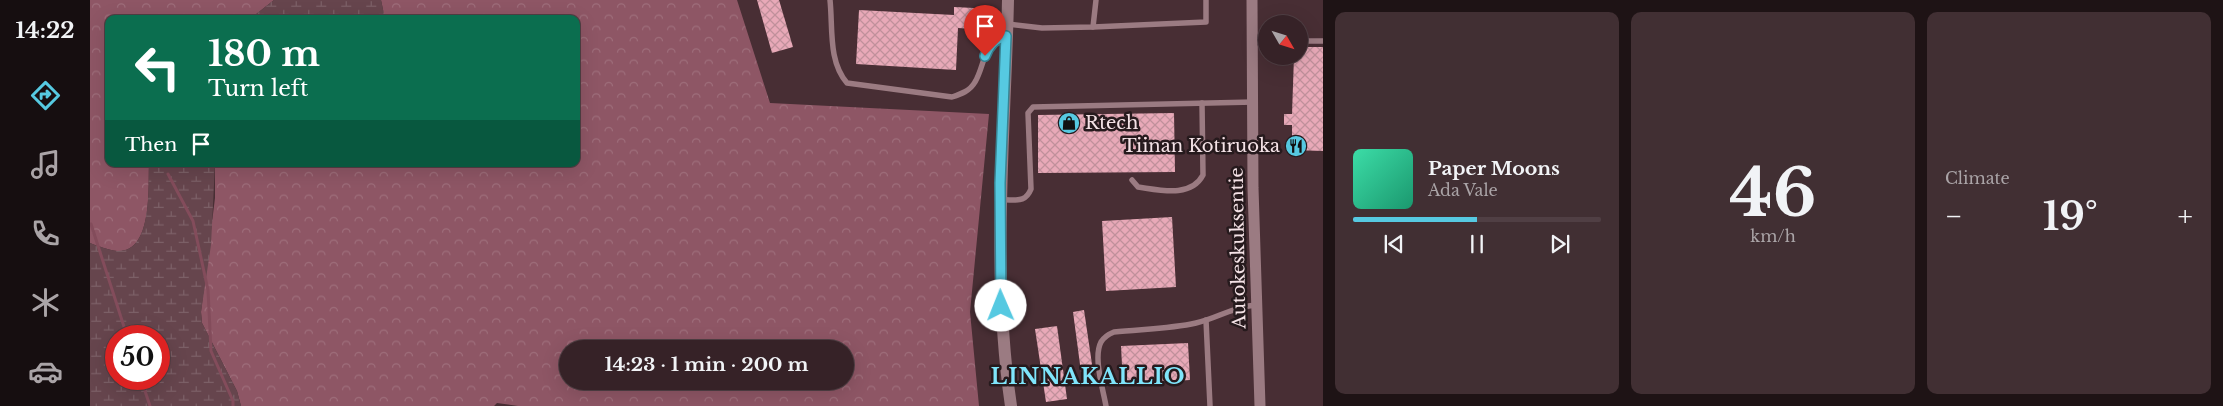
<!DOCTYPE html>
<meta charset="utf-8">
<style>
body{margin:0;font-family:"Libre Baskerville",serif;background:#412f33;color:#f1f3f6;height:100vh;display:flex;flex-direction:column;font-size:19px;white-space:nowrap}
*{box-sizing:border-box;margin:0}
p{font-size:16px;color:#aaa4a7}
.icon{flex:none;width:28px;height:28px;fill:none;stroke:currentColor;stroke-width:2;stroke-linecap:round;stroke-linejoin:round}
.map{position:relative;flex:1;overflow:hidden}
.drawer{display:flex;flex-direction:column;gap:12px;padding:12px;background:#1e1315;width:900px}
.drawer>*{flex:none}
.hud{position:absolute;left:15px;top:15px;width:475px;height:152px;border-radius:10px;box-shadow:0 5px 20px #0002,0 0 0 1px #503f44;background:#0b6e4f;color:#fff;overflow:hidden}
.needle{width:32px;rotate:129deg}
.tools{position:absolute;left:1168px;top:15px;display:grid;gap:10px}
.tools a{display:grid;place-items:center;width:50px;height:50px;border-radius:50%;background:#362227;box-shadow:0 5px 20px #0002,0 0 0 1px #503f44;font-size:25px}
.speed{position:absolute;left:15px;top:325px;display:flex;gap:10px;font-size:25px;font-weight:700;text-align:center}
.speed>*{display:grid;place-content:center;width:65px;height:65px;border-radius:50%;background:#362227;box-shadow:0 5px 20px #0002,0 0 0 1px #503f44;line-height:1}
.speed .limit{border:8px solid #d22;background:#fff;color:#111}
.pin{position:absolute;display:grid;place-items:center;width:42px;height:42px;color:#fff;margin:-51px -21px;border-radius:50% 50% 50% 0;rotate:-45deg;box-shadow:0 0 5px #0007}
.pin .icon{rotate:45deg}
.me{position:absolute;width:55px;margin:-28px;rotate:359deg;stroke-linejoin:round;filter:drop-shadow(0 0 4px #0008)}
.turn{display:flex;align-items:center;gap:18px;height:105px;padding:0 20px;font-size:22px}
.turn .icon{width:65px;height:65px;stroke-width:2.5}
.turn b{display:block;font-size:35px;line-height:42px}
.then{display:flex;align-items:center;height:48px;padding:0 20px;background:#0003;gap:10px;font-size:19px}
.big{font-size:38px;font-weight:700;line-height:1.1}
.drawer .tile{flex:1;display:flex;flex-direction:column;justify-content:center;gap:8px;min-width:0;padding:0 18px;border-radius:10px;background:#412f33}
.drawer .dial{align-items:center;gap:0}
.dial b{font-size:65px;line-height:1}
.song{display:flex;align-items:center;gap:15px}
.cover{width:60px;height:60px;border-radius:8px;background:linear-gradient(135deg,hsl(160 70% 55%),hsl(160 70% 35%))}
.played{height:5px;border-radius:2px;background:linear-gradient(90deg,#56c9e1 50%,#503f44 50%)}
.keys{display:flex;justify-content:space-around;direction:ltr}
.heat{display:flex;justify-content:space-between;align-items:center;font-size:28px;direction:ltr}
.drawer .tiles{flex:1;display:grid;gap:12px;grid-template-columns:repeat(3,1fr)}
.trip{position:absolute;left:469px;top:340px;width:295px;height:50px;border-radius:25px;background:#362227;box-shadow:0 5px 20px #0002,0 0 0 1px #503f44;font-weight:700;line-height:50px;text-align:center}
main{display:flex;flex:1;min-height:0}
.tab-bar{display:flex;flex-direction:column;width:90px;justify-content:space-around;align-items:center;background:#160e10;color:#aaa4a7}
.tab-bar .icon{width:35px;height:35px}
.tab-bar .current{color:#56c9e1}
.tab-bar b{font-size:22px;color:#f1f3f6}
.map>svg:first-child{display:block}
</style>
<main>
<nav class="tab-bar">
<b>14:22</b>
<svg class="icon current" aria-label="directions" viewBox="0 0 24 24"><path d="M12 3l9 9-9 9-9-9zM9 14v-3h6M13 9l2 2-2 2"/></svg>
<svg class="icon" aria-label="music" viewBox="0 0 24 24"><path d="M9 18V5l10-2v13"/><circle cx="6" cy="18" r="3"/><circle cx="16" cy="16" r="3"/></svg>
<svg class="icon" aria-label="phone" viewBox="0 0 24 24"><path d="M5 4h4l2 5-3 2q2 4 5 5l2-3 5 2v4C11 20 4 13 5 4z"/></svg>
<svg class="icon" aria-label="climate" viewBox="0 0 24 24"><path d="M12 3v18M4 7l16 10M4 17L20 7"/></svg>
<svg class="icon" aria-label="car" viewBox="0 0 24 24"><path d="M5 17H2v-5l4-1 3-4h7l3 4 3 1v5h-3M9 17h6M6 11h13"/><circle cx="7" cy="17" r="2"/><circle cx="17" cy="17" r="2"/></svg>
</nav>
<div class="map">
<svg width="1233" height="406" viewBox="0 0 1233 406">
<defs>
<pattern id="forest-crowns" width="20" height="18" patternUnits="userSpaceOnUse" patternTransform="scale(1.25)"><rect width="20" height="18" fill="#8e5665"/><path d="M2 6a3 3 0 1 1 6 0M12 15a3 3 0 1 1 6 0" fill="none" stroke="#9e6e7b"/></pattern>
<pattern id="wetland-marsh" width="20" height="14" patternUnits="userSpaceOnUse" patternTransform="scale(1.25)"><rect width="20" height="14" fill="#66454d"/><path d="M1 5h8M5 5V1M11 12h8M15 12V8" fill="none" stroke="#7c6067"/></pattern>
<pattern id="building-cross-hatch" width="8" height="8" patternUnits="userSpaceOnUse" patternTransform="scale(1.25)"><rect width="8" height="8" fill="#e8a9b8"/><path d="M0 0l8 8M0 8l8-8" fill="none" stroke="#c0909b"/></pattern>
</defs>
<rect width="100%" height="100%" fill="#482e34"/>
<g fill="url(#forest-crowns)" fill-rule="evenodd">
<path d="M0 0H184L160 19H19V164H59C58 187 63 253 27 251 18 250 8 246 0 243Z"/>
<path d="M291 0H647L680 103 899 114 880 312 889 406H428L407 403 404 406H151L147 391 112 323 111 312 125 198V164H486V19H295ZM478 349H755V381H478Z"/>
</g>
<g fill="url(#wetland-marsh)" fill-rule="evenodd">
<polygon points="184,0 291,0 295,19 160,19"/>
<path d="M59 164H125L121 245 111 312 112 323 147 391 151 406H0V243C8 246 18 250 27 251 63 253 58 187 59 164ZM26 336H69V379H26Z"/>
</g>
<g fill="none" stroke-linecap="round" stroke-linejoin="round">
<g stroke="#834c5b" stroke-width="3">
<polyline points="78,174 103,221 118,290 121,351 143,401 143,406"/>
<polyline points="1,224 37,336"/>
<polyline points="51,379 60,406"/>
</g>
</g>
<g fill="url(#building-cross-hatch)">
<polygon points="667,0 689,0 703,47 682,53"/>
<polygon points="864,7 884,8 883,29 868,28 866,70 766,64 769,10 864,15"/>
<polygon points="1209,47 1233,47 1233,151 1202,150 1202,125 1194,125 1194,114 1202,114 1204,56 1209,56"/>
<polygon points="1084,113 1085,172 948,173 948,115"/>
<polygon points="1082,217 1086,287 1016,291 1012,221"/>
<polygon points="994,310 1003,371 991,372 983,312"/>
<polygon points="967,326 977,399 956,402 945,329"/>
<polygon points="1098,343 1100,380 1033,384 1031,346"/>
</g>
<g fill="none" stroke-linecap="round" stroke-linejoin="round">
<g stroke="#9b7b82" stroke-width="5.5">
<path d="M740 0C743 28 738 61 757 83L862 97C871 94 880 91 885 82 895 66 893 40 916 36"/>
<polyline points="918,24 952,28 1003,27 1006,0"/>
<polyline points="1003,27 1116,22 1116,0"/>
<polyline points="1163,41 1176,41"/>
<polyline points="1209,41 1233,41"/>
<path d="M1042 180 1048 187C1070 190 1101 198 1113 175L1112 103"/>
<path d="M910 200C925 199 935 204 941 189L938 113 943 107 1164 102"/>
<polyline points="1116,320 1120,406"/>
<path d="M1016 406C1013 389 1003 357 1011 342 1014 337 1019 334 1024 332 1051 329 1080 329 1106 323 1128 318 1142 307 1166 305"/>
</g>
<polyline stroke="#9b7b82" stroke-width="11" points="1162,0 1163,188 1170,406"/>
<path stroke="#9b7b82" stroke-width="12" d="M918 0C915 136 901 271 921 406"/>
</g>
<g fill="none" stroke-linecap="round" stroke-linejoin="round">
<g stroke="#388392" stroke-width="12">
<path id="route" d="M895 56C899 45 905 38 916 36L910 183 911 306"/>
</g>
<use href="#route" stroke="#56c9e1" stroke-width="9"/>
</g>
<defs>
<g id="shop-disc" transform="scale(1.125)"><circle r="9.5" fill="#56c9e1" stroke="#261a1d"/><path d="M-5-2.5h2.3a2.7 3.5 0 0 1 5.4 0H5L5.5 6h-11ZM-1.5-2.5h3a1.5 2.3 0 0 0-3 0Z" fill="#111"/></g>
<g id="restaurant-disc" transform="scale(1.125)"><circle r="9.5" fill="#56c9e1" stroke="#261a1d"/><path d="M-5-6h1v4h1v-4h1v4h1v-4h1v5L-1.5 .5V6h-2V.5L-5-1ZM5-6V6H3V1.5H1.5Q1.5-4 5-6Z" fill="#111"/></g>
</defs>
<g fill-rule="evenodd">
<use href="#shop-disc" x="979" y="123"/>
<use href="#restaurant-disc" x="1206" y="146"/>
</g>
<g text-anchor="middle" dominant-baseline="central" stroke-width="5" stroke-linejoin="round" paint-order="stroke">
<g font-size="18" fill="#f4e2e6" stroke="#261a1d" text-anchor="start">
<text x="995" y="123">Rtech</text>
<text x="1190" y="146" text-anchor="end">Tiinan Kotiruoka</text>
</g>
<g font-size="18" fill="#f4e2e6" stroke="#261a1d">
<text transform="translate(1148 248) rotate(-91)">Autokeskuksentie</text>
</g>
<g font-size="22" font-weight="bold" letter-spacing="1" fill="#7fe5fb" stroke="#261a1d">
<text x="998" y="376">LINNAKALLIO</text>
</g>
</g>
</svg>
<div class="tools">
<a><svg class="needle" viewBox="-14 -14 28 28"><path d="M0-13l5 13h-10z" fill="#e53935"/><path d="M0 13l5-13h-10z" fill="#aaa4a7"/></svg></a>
</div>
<div class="speed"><div class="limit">50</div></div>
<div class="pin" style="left:895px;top:56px;background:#d93025"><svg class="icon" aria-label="arrive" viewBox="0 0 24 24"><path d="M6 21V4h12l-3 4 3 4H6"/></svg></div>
<svg class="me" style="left:911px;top:306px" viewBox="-20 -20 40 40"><circle r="19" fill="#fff"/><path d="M0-13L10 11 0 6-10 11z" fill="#56c9e1"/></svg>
<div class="trip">14:23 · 1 min · 200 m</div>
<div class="hud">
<div class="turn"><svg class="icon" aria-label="left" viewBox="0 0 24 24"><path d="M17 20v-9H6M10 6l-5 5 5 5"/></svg><div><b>180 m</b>Turn left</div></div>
<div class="then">Then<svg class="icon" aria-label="arrive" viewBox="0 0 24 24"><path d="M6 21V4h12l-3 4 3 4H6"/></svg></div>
</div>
</div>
<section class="drawer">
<div class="tiles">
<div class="tile">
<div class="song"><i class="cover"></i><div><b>Paper Moons</b><p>Ada Vale</p></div></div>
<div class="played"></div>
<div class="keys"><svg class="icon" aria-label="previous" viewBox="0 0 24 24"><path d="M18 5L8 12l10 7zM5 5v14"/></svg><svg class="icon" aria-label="pause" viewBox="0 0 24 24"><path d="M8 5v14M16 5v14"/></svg><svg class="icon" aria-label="next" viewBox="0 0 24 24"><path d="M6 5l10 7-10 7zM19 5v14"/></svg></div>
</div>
<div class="tile dial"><b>46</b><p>km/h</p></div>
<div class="tile"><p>Climate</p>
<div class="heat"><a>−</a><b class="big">19°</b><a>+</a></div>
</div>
</div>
</section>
</main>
